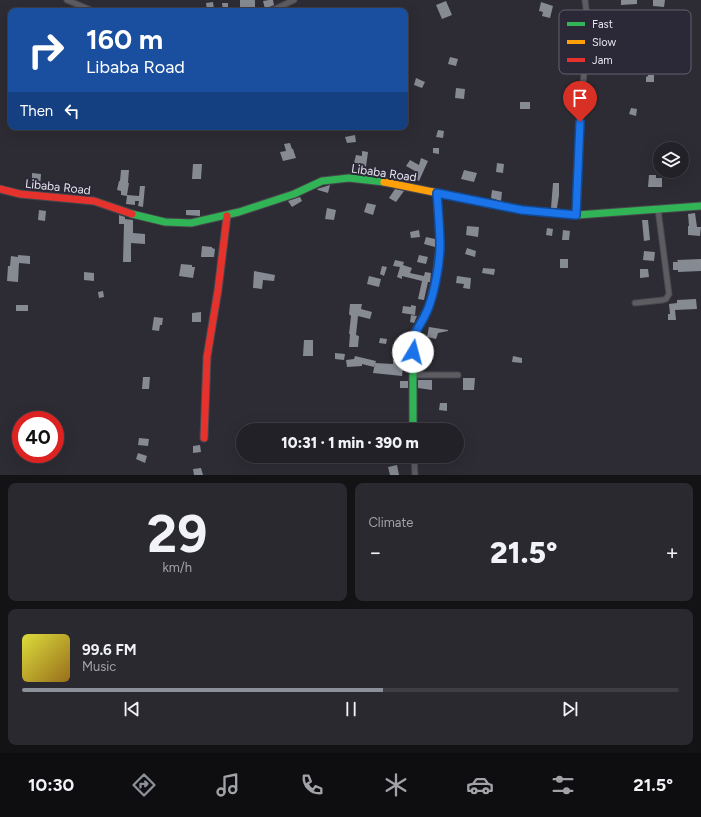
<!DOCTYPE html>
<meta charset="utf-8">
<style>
body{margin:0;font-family:Figtree,sans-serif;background:#2a292f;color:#f1f3f6;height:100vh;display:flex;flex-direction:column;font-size:15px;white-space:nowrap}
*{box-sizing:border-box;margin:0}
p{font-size:13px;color:#a2a3a7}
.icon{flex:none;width:22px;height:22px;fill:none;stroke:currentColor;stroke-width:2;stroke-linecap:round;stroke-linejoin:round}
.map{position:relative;height:475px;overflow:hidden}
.details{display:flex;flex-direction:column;gap:8px;padding:8px;background:#131215;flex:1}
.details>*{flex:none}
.guide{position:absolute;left:8px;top:8px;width:400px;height:122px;border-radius:8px;box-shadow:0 4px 16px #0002,0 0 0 1px #3f3e44;background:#1a4fa0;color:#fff;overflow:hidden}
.controls{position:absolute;left:653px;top:142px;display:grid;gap:8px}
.controls a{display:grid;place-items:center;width:36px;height:36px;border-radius:50%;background:#222127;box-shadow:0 4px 16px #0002,0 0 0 1px #3f3e44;font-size:20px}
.speed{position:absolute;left:12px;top:411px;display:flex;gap:8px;font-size:20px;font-weight:700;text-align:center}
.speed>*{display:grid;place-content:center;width:52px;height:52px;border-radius:50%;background:#222127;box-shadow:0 4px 16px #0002,0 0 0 1px #3f3e44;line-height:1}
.speed .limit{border:6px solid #d22;background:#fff;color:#111}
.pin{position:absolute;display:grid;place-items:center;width:34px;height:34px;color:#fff;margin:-41px -17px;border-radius:50% 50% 50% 0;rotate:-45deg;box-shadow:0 0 4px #0007}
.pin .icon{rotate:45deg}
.me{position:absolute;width:44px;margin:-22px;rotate:8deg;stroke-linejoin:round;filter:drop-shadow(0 0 3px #0008)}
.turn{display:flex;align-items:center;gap:14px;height:84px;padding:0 12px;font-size:18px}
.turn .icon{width:52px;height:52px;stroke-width:2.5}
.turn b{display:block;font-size:28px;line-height:34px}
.then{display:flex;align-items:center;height:38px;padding:0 12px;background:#0003;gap:8px;font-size:15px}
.big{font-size:30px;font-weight:800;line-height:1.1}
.details .card{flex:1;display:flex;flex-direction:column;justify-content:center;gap:6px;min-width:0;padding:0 14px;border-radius:8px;background:#2a292f}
.details .dial{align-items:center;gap:0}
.dial b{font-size:52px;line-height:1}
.song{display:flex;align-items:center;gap:12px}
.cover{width:48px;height:48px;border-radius:6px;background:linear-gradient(135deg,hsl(60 70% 55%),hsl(40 70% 35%))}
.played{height:4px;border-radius:2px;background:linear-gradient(90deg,#8c9099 55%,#3f3e44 55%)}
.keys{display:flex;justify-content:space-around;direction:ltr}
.heat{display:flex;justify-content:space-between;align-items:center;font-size:22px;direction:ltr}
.details .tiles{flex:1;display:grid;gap:8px;grid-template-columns:1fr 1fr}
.card:last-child{grid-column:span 2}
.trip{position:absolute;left:236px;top:423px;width:228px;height:40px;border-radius:20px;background:#222127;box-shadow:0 4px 16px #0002,0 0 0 1px #3f3e44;font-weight:800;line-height:40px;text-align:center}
.dock{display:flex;height:64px;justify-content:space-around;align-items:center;background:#0e0d10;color:#a2a3a7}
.dock .icon{width:28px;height:28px}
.dock .active{color:#8c9099}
.dock b{font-size:18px;color:#f1f3f6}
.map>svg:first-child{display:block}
</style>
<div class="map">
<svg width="701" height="475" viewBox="0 0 701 475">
<rect width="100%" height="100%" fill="#2d2c34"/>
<g fill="#868a93">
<polygon points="240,0 255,0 255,11 240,10"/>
<polygon points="269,0 273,0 274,5 265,9 263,1"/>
<polygon points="621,0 637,0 637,4 621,5"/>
<polygon points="653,0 665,0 664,7 653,6"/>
<polygon points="446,1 452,15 442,19 436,5"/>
<polygon points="213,2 214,9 207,10 206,3"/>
<polygon points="541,2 553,6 550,18 542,16 543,12 539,11"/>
<polygon points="222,3 228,3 228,11 223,11"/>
<polygon points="450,57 458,59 456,66 448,64"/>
<polygon points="648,75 654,75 654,82 646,82 646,77 648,76"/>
<polygon points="416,78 425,82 422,88 414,85"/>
<polygon points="456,88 465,89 464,99 455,98"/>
<rect x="520" y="102" width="10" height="7"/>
<polygon points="631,108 637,109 636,116 629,114"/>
<polygon points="438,130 444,131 443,138 436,137"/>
<polygon points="355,135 356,142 347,143 345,137"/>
<polygon points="290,143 292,149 293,149 296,158 283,161 280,152 286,151 284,144"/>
<polygon points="433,148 439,148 439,154 433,153"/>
<polygon points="362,151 368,152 366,167 357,166 358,163 354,163 356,155 362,156"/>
<polygon points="421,158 428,161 419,181 412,178 415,171 406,166 410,160 419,165"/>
<polygon points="497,163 504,164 503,173 496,172"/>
<polygon points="193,164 202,164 201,179 192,179"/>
<polygon points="121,170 129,170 128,183 129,183 127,195 139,196 140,186 145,186 143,207 138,206 139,201 135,201 135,205 126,204 127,196 121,195 121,191 117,190 119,181 120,181"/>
<polygon points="464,170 477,173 474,182 461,179"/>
<polygon points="32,173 41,174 40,187 32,187"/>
<polygon points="649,175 656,175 656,178 662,178 662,187 648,187"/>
<polygon points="553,183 559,183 559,195 557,208 551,208"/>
<polygon points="330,185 328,193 318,190 317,189"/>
<polygon points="395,189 404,191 396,202 389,198"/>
<polygon points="492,190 502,192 501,201 491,198"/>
<polygon points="300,197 302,201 292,207 288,201"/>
<polygon points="367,203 376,205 373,215 364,212"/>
<polygon points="327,208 336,210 334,220 325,219"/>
<polygon points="39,210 46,211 45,221 38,220"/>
<polygon points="186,210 200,210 200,216 186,215"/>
<polygon points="695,213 697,227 701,227 700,236 688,235 688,226 689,226 688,214"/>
<polygon points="119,215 125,217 125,219 133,220 133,233 145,234 145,244 131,243 131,262 123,262 124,224 119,224"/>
<polygon points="642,220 648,220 650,240 644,241"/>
<polygon points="467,226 479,227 478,237 466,235"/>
<polygon points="547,228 553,229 552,236 546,235"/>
<polygon points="419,230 420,237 411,238 410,232"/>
<polygon points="563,230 570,231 569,240 562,240"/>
<polygon points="426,237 435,239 435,247 424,244"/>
<polygon points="202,246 212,247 212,248 215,249 214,257 201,257"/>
<polygon points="467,248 476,251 475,257 465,254"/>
<polygon points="644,251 655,252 654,261 643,260"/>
<polygon points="18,255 30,256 30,264 19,263 18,282 7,281 8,266 10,266 11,256 18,257"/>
<polygon points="419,255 428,257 426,264 417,262"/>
<rect x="560" y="259" width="8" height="9"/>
<polygon points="701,259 701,271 678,272 678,270 673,270 673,262 678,262 677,260"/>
<polygon points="395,260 404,262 403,265 412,268 410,273 424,276 425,272 431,273 430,282 428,282 424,300 418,299 422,281 402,276 402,279 397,277 400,267 393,266"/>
<polygon points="181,264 192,265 192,267 195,267 193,278 179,276"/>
<polygon points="382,266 387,267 384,276 380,274"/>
<polygon points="483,268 495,269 494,275 482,273"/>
<polygon points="640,269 648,269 649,277 640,278"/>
<polygon points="254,271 275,275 274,281 263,280 262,289 253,288"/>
<polygon points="84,272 94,273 94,281 84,280"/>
<polygon points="369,276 381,279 379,287 367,284"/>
<polygon points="457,276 471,278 470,289 463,288 464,284 456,283"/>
<polygon points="103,291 104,297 99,298 98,292"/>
<polygon points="696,299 697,309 675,310 676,320 668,320 668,314 670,314 669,304 677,303 677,300"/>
<polygon points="350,304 362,304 361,309 372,312 370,319 358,316 356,335 359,336 358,347 349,347 350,334 349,334 351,316 349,314"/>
<rect x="16" y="305" width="12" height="6"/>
<polygon points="411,305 416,306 415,315 402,313 403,306 411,307"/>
<polygon points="201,312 201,322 192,322 192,313"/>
<polygon points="411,315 417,316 414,323 410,322"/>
<polygon points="154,317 163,318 162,325 160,325 159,331 152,330"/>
<polygon points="429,327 448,330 448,331 438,333 436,339 427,337"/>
<polygon points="380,338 387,339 386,344 379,343"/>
<polygon points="400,338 406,338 405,342 408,342 407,354 400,354 401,347 399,347"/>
<polygon points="304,340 313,340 313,356 303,356"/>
<polygon points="335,353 345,354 344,360 335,359"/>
<polygon points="355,356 376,361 374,367 362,364 362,366 347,367 346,360 354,359"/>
<polygon points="513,356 522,358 522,363 512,362"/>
<polygon points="393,360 404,360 402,376 373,373 375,363 393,364"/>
<polygon points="143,377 150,377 149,389 142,389"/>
<polygon points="463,378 475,378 474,390 463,390"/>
<polygon points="418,380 432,380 432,390 418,388"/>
<rect x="400" y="381" width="8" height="7"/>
<polygon points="440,403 447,403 447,411 439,410"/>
<polygon points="139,438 149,439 148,446 138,445"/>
<polygon points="200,445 201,452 193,453 193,446"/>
<polygon points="138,453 147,456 145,463 136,459"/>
<polygon points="299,456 315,456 314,461 299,459"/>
<polygon points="397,465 399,475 390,475 388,467"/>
<polygon points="201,468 203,475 194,475 193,469"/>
</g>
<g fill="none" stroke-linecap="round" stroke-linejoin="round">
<g stroke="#49474e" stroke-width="7">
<g id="street">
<polyline points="67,0 93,11"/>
<polyline points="271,11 294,0"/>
<path d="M576 215C578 179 578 143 581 107 583 70 591 38 585 0"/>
<polyline points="635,303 663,300 666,299 669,294 658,209"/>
<polyline points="413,375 458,375"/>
<polyline points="414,456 415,475"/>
</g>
</g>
<g stroke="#49474e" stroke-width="9">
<g id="fast">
<polyline points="132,214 165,222 191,223 239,212 294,194 322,181 349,178 384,182"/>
<polyline points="577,215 701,206"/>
<polyline points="413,430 413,340 416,330 429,307 436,277 440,246 437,193"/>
</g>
</g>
<g stroke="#49474e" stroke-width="9">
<polyline id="slow" points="384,182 522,210 577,215"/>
</g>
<g stroke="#49474e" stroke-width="9">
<g id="jam">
<polyline points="0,189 20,194 94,201 132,214"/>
<polyline points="204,438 207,357 218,290 227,216"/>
</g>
</g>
<use href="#street" stroke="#5d5c61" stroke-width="5"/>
<use href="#fast" stroke="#30b455" stroke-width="7"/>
<use href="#slow" stroke="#ff9f0a" stroke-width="7"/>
<use href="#jam" stroke="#e5322d" stroke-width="7"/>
</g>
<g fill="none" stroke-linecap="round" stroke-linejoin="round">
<g stroke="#114b97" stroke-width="10">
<path id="route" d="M413 352C413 328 422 326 429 306 435 290 440 262 440 245 440 228 438 210 437 193L522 210 576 215 580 122"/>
</g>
<use href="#route" stroke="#1a73e8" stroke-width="7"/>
</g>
<g text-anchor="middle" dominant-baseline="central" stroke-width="4" stroke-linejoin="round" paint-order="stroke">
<g font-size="12" fill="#e7e5ef" stroke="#2b2937">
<text transform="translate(384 173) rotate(8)">Libaba Road</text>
<text transform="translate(58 187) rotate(6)">Libaba Road</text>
</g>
</g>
<rect x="559" y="10" width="132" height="64" rx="6" fill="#2b2937" stroke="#63616e" stroke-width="1"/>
<rect x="567" y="22" width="18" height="4" fill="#30b455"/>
<rect x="567" y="40" width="18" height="4" fill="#ff9f0a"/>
<rect x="567" y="58" width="18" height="4" fill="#e5322d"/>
<g font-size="11" fill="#e7e5ef">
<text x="592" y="28">Fast</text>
<text x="592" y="46">Slow</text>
<text x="592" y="64">Jam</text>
</g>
</svg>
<div class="controls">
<a><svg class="icon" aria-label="layers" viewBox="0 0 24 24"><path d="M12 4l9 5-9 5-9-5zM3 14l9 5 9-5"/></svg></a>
</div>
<div class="speed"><div class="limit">40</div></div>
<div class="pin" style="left:580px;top:122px;background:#d93025"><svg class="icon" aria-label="arrive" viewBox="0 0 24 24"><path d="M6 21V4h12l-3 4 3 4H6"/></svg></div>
<svg class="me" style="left:413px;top:352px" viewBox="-20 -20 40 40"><circle r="19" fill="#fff"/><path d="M0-13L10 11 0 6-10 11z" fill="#1a73e8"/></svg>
<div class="trip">10:31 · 1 min · 390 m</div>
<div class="guide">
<div class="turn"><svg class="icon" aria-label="right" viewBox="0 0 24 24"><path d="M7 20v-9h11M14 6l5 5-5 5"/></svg><div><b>160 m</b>Libaba Road</div></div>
<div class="then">Then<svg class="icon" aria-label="left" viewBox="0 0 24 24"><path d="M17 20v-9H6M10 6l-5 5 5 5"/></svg></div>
</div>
</div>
<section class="details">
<div class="tiles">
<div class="card dial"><b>29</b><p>km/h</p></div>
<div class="card"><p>Climate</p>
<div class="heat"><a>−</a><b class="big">21.5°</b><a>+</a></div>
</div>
<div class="card">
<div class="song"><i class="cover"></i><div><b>99.6 FM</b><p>Music</p></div></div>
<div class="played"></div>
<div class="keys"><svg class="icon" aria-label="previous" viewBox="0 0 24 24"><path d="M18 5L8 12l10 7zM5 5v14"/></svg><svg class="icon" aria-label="pause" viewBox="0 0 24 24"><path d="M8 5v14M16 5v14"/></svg><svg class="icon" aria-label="next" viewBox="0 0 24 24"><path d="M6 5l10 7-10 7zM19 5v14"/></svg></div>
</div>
</div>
</section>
<nav class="dock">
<b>10:30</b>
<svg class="icon active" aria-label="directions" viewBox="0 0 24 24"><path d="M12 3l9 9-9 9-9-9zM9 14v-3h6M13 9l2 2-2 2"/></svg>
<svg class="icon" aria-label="music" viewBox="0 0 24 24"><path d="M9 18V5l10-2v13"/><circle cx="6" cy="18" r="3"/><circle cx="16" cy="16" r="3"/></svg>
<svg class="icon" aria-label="phone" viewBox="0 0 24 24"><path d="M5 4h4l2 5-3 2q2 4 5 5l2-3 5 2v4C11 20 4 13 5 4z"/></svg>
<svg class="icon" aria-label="climate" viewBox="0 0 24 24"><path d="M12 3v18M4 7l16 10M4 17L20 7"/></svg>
<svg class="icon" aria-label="car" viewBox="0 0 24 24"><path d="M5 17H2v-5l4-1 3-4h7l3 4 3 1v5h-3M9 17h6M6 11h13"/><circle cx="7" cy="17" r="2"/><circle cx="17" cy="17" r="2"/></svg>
<svg class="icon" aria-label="filters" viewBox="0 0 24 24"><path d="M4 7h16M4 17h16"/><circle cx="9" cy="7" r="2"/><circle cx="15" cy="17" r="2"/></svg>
<b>21.5°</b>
</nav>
